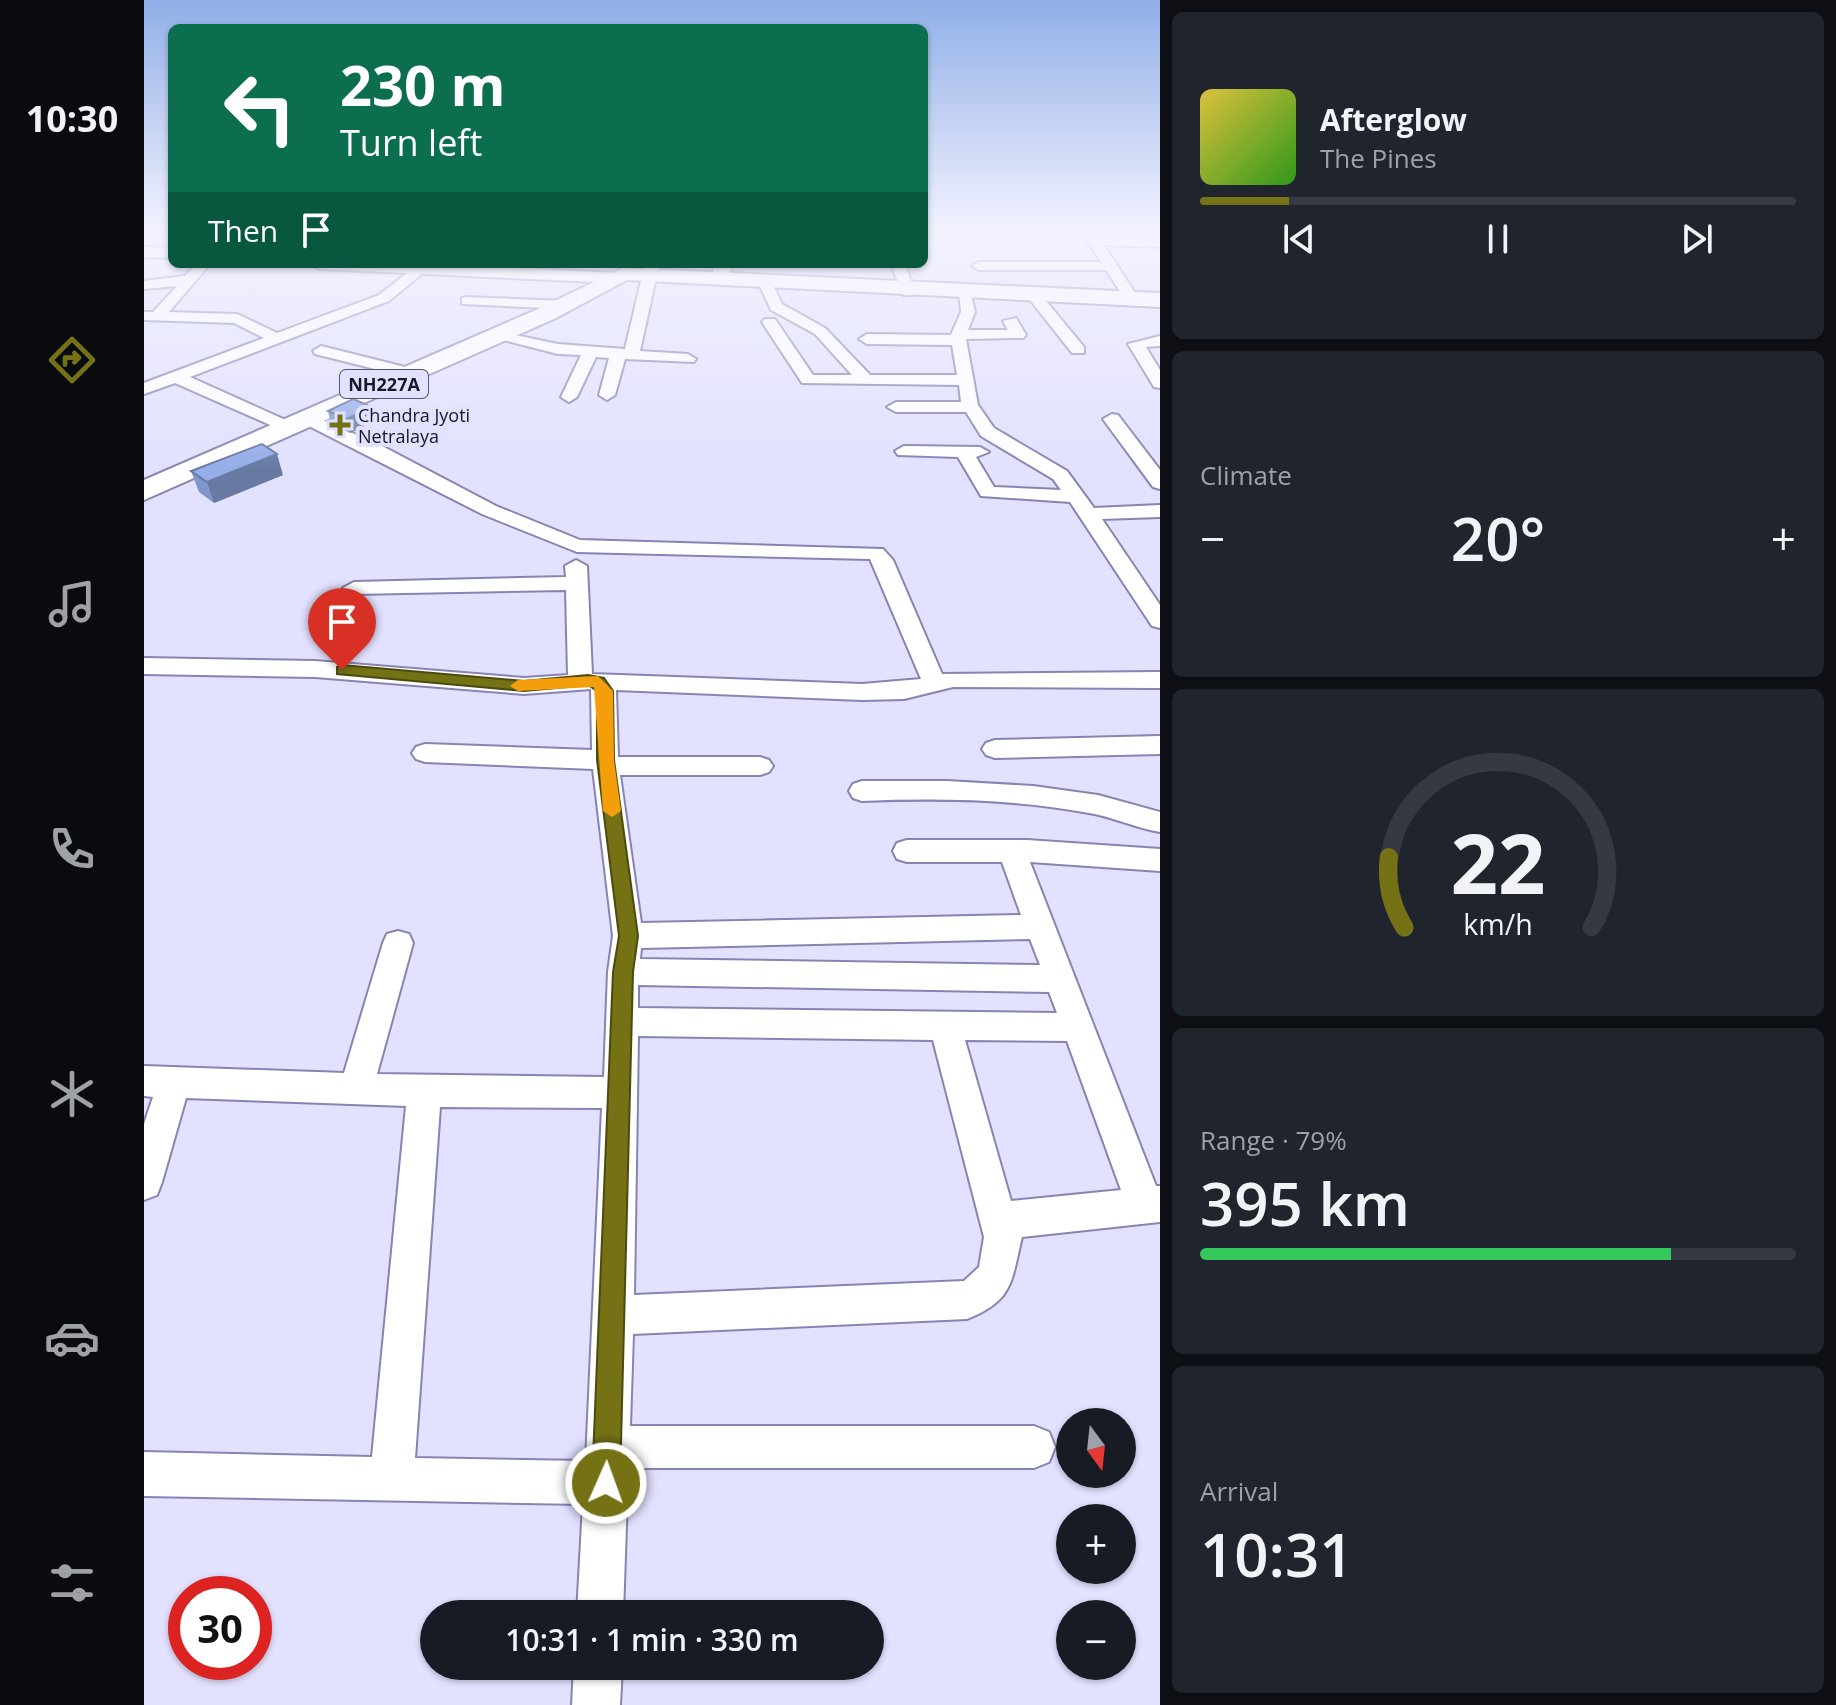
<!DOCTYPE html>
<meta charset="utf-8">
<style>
body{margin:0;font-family:"Open Sans",sans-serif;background:#20242c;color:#f1f3f6;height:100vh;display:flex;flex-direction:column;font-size:30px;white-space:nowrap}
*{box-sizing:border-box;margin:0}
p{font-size:26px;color:#9ea1a6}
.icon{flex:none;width:44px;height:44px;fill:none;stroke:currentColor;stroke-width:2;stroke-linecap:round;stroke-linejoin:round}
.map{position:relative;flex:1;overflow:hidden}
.drawer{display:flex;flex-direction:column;gap:12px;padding:12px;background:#0d0f14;width:676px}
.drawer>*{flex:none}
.banner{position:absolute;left:24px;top:24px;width:760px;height:244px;border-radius:12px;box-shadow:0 2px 6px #0004;background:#0b6e4f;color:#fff;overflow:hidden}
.needle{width:52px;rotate:165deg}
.tools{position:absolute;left:912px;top:1408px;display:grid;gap:16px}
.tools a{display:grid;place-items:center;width:80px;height:80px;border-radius:50%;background:#171b24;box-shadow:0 2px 6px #0004;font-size:40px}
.speed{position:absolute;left:24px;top:1576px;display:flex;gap:16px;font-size:40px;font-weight:700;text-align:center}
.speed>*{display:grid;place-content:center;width:104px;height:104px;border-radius:50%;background:#171b24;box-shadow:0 2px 6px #0004;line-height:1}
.speed .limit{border:12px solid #d22;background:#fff;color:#111}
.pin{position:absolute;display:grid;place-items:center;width:68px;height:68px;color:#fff;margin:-82px -34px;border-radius:50% 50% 50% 0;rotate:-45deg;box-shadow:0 0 8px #0007}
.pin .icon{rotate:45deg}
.me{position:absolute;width:88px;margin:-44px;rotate:2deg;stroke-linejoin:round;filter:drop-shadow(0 0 6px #0008)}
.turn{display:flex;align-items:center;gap:28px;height:168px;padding:0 40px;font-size:36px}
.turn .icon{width:104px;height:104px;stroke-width:2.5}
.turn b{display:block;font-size:56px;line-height:68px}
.then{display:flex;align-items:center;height:76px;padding:0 40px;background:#0003;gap:16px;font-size:30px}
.big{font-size:60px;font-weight:600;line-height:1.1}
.drawer .tile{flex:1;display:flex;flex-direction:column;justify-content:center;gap:12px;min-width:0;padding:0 28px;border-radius:12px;background:#20242c}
.drawer .dial{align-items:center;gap:0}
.dial svg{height:208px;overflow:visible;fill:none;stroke:#363941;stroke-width:7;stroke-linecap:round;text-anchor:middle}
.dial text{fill:#f1f3f6;stroke:none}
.song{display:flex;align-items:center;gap:24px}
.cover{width:96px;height:96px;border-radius:12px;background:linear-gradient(135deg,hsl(50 70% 55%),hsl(110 70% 35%))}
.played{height:8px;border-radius:4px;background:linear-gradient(90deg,#757215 15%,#363941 15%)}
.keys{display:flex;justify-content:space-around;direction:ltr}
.heat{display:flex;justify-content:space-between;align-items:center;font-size:44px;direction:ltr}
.charge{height:12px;border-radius:6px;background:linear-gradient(90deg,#34c759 79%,#363941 0)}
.trip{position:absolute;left:276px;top:1600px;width:464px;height:80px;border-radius:40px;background:#171b24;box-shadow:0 2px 6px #0004;font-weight:600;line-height:80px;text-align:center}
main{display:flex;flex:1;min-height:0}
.menu{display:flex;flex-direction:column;width:144px;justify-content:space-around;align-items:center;background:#090b0e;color:#9ea1a6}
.menu .icon{width:56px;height:56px}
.menu .selected{color:#757215}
.menu b{font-size:36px;color:#f1f3f6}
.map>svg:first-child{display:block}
</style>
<main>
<nav class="menu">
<b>10:30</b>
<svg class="icon selected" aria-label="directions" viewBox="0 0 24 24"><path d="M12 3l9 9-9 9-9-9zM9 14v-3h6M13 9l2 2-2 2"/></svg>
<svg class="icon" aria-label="music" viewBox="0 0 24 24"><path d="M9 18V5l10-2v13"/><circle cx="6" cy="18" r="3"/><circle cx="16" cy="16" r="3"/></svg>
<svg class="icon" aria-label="phone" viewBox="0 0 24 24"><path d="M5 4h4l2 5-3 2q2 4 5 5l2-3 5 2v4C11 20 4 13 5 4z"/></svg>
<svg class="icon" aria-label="climate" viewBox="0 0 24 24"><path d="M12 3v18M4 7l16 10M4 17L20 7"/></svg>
<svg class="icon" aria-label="car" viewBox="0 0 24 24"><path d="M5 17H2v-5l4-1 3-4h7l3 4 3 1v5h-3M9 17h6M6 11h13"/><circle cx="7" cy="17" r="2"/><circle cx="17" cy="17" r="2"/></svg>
<svg class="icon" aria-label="filters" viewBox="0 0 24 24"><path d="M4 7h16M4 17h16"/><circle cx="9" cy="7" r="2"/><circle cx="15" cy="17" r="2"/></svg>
</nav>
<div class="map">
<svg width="1016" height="1705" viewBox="0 0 1016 1705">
<rect width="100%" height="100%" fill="#e2e1ff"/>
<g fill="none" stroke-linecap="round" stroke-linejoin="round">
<g stroke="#8784b2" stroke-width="4">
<g id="minor">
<polygon points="937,230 950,230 954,237 1016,239 1016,247 960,245 995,299 993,302 983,302 962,270 835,270 828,266 835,262 957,262"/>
<polygon points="52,264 66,264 25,312 93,314 133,333 235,295 272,266 284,269 245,301 46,377 148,423 151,427 142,432 31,383 0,394 0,383 120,338 90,323 0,320 0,312 9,312 33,286 0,289 0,281 41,276"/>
<polygon points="501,264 515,264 496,351 544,354 552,359 550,362 481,359 471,395 463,400 455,395 465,358 452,357 433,397 425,402 417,397 437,355 414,354 344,336 352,331 414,344 481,349"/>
<polygon points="747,264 761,264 771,292 769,295 759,295"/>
<polygon points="618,283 628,283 638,304 681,328 726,375 813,375 808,345 723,344 715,339 723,334 807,335 817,312 815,292 827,295 831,312 824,330 864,330 859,321 872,318 882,335 879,338 822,339 834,405 850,428 923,471 950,508 1016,505 1016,517 958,519 1016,605 1016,628 1008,626 926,502 837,496 814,457 754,455 751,451 760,446 836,447 845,452 832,457 850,487 917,490 909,479 837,436 822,412 752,412 743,407 752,402 817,402 815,385 658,383 618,322 621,319 631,319 669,375 708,375 671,334 627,310 616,286"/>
<polygon points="887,295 897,295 940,347 940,353 928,353 887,301"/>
<polygon points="323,297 422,301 429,305 422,309 318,304 318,298"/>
<polygon points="1016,336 1016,346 1002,347 1016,370 1016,388 1010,387 984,344"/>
<polygon points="177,346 273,370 275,373 267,378 171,354 169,351"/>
<path d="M163 413 238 446 352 506 436 540 739 549 749 560 798 674 1016 672V688L809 687 760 699 718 700 472 690 474 757H616L625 760 629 766 625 772 616 775H476L497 923 877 915 858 862H763L753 859 749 851 753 843 763 840H883L1016 849V871L886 862 1012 1186H1016V1222L878 1237C867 1282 870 1300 823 1319L489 1334 486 1426H890L905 1432 911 1447 905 1462 890 1468H484L479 1614H433L439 1504 0 1496V1452L228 1457 262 1106 42 1098 18 1182 13 1195 0 1200V1124L9 1097 0 1096V1066L200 1073 239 943 243 934 254 931 265 934 269 943 233 1074 460 1077 464 972 469 936 449 769 281 762 272 759 268 753 272 747 281 744 448 750 447 689 380 694 171 677 0 674V658L171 661 380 678 424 675 422 590 210 594 199 588 210 582 422 577 421 566 432 560 443 566 448 674 718 684 777 679 726 559 433 552 338 514 157 422 154 418ZM886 939 896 965 496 959 497 948ZM494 985 905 992 913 1013 494 1008ZM494 1036 789 1040 840 1237 835 1267 820 1281 490 1295ZM821 1040 923 1041 977 1190 867 1201ZM296 1107 458 1108 442 1461 271 1458Z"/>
<polygon points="968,414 974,415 1016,470 1016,489 1009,487 959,419"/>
<polygon points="1016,736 1016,754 851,758 842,755 838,749 842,743 851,740"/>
<path d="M718 781H803L889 786 954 795 1016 812V832C992 828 969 817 945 813 870 799 794 798 718 801L709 798 705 791 709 784Z"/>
<polygon points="430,1666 478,1666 476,1705 428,1705"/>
</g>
</g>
<g stroke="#8784b2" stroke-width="4">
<g id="major">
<polygon points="0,247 28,248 28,258 0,257"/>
<polygon points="166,264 288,264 473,273 482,278 473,283 175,269"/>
<polygon points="571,264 589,264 582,283 576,284 567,279"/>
</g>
</g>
<g stroke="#8784b2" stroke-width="4">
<polygon id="highway" points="479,268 1016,293 1016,307 483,280 410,319 0,500 0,480 394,309"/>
</g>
<use href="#minor" fill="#fff" fill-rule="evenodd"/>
<use href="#major" fill="#fff" fill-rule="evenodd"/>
<use href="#highway" fill="#fff" fill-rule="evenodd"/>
</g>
<g fill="#8196c8">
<polygon points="228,407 231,421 206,433 187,424 184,411"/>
<polygon points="47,471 139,475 70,503 55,492"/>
</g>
<g fill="#697aa2">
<polygon points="228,407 231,421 206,433 203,419"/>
<polygon points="133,454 139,475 70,503 63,482"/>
</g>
<g fill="#96aee8" stroke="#697aa2" stroke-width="2">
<polygon points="209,399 228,407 203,419 184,411"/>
<polygon points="118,444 133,454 63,482 47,471"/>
</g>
<linearGradient id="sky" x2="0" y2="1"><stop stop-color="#90afe7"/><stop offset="0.49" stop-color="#f2f2ff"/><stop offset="1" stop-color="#f2f2ff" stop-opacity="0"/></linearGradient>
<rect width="1016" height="469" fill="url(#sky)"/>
<polygon fill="#757215" stroke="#4c4a0e" stroke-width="2" points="198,665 380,681 444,675 460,678 469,691 470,760 494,936 489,972 476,1483 472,1493 462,1497 452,1493 448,1483 469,972 475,936 453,760 453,691 444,685 380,691 193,674 193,667"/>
<polygon fill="#f59e0b" points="454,676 469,691 470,760 477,811 468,817 459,811 450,687 374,691 366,686 374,680"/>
<path fill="#757215" stroke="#e2e1ff" stroke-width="3" d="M192 413h8v8h8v8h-8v8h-8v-8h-8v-8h8z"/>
<g text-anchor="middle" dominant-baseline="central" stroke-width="8" stroke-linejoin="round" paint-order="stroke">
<rect fill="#e2e1ff" stroke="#555469" stroke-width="2" x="196" y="370" width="88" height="28" rx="6"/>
<g font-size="18" font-weight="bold" fill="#191829">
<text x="240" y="384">NH227A</text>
</g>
<g font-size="18" fill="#191829" stroke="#e2e1ff" text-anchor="start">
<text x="214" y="415">Chandra Jyoti<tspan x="214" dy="21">Netralaya</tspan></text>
</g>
</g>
</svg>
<div class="tools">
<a><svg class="needle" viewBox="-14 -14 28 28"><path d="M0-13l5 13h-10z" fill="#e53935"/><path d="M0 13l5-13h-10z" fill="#9ea1a6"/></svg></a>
<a>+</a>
<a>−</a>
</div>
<div class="speed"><div class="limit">30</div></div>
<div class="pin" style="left:198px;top:670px;background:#d93025"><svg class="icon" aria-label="arrive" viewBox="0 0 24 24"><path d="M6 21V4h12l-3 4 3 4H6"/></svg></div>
<svg class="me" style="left:462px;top:1483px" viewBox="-20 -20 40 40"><circle r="17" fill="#757215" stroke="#fff" stroke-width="3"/><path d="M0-11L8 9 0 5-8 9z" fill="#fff"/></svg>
<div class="trip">10:31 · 1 min · 330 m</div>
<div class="banner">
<div class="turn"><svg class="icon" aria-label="left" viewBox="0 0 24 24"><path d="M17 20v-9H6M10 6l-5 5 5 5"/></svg><div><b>230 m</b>Turn left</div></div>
<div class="then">Then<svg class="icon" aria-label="arrive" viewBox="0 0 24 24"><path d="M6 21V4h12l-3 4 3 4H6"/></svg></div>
</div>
</div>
<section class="drawer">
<div class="tile">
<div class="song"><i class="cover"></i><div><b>Afterglow</b><p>The Pines</p></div></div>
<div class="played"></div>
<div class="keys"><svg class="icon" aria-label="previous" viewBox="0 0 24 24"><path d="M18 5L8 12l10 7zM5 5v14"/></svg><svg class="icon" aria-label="pause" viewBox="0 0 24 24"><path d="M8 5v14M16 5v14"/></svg><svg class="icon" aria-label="next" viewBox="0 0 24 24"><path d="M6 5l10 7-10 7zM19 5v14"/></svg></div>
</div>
<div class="tile"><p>Climate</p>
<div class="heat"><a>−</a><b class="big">20°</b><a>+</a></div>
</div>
<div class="tile dial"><svg viewBox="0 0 100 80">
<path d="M14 69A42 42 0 1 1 86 69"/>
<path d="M14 69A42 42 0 0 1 8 42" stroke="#757215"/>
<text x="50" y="56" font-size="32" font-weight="700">22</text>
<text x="50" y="72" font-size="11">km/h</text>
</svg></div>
<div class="tile"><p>Range · 79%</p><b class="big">395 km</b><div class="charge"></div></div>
<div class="tile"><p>Arrival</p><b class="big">10:31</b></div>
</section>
</main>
